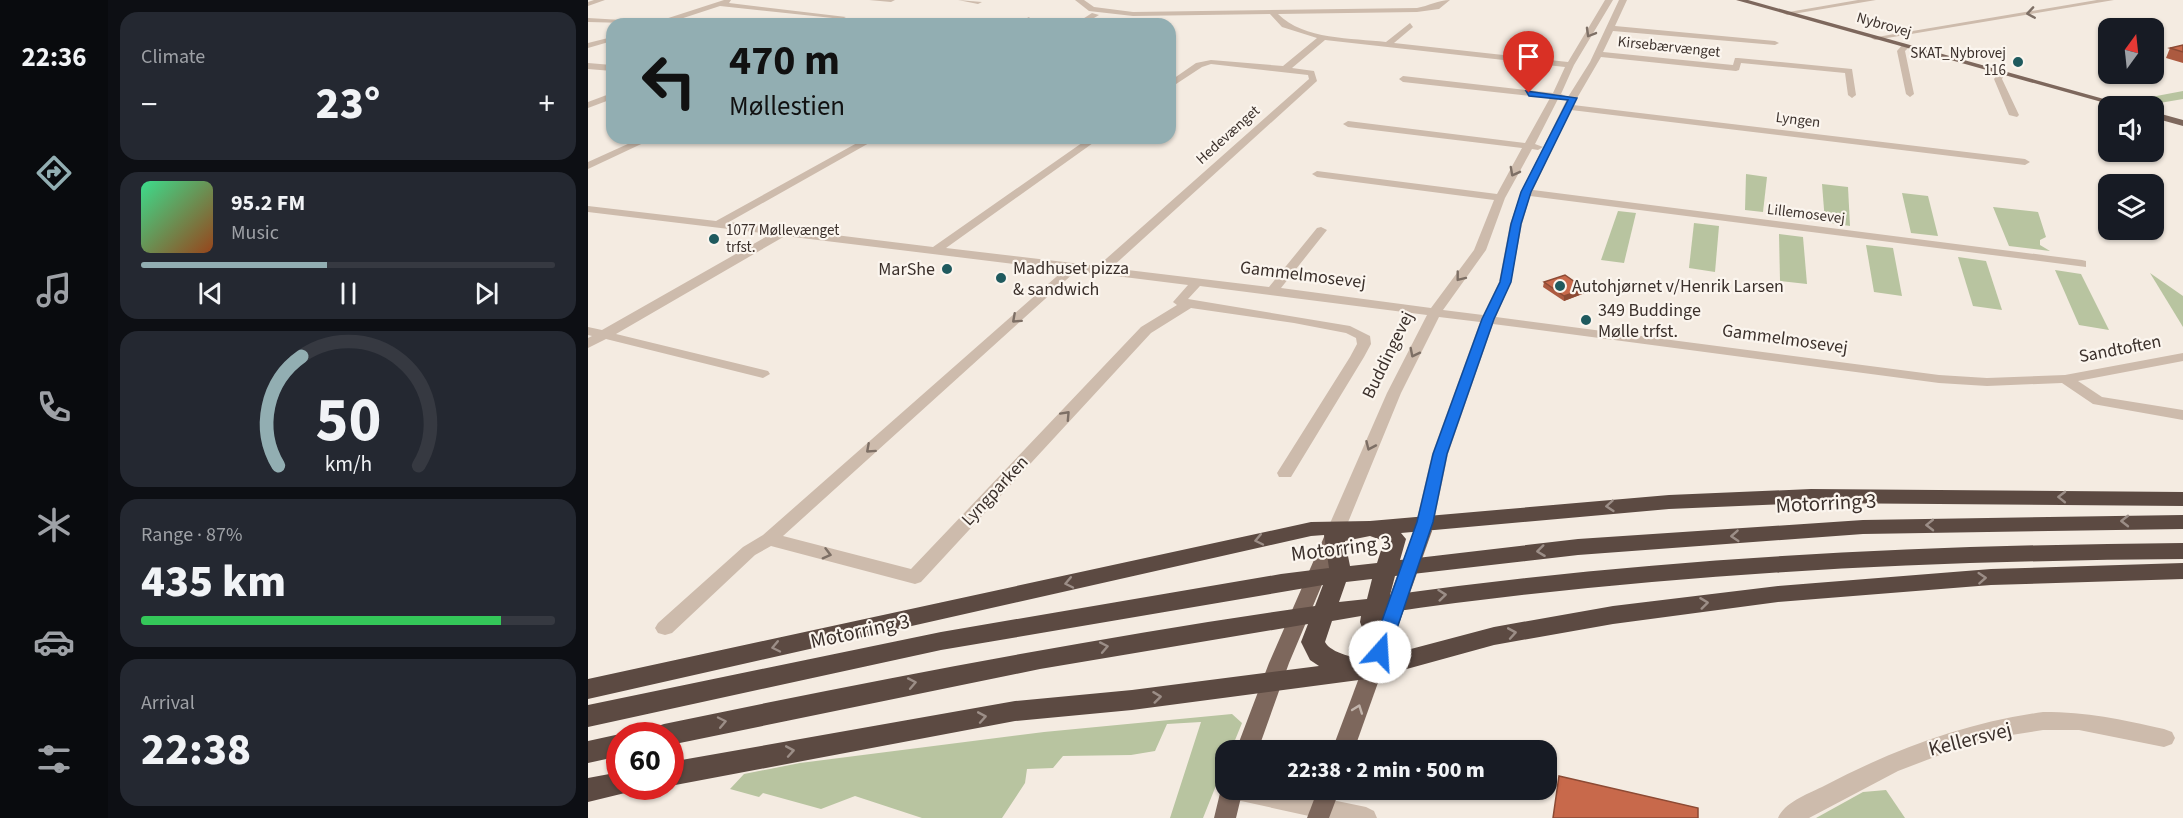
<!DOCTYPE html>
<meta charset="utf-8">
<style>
body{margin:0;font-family:"Source Sans 3",sans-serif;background:#242831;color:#f1f3f6;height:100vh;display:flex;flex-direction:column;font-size:22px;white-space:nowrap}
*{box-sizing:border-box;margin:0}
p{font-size:20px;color:#9ea1a6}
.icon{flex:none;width:33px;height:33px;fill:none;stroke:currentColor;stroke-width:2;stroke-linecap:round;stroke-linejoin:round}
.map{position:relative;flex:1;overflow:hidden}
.sheet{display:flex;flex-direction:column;gap:12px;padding:12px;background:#0d0f14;width:480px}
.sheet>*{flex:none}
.banner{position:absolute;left:18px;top:18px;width:570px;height:126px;border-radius:18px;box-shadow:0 2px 4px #0004;background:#92aeb2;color:#111;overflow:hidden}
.needle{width:39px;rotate:15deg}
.fabs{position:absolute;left:1510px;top:18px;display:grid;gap:12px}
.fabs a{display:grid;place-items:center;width:66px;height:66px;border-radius:12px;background:#171b24;box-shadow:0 2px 4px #0004;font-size:30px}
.speed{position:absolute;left:18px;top:722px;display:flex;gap:12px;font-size:30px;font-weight:700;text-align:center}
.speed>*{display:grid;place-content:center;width:78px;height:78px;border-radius:50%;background:#171b24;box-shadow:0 2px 4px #0004;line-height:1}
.speed .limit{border:9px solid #d22;background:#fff;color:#111}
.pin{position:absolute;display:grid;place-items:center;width:51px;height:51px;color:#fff;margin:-62px -26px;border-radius:50% 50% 50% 0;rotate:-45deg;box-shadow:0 0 6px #0007}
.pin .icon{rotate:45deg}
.me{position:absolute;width:66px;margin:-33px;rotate:19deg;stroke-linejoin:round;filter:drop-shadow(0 0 4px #0008)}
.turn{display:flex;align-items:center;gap:21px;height:126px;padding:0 24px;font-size:27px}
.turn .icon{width:78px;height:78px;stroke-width:2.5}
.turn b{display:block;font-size:42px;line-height:51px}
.big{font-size:45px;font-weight:800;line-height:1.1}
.sheet .card{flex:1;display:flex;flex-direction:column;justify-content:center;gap:9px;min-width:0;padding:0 21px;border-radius:18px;background:#242831}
.sheet .dial{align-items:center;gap:0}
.dial svg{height:156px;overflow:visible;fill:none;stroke:#363941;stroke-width:7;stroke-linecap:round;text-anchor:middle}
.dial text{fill:#f1f3f6;stroke:none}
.song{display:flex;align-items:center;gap:18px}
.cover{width:72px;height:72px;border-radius:9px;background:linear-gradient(135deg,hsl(150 70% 55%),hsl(20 70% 35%))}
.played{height:6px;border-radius:3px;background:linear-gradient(90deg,#92aeb2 45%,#363941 45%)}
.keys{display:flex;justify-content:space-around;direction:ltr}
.heat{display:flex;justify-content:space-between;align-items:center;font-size:33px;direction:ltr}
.charge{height:9px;border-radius:4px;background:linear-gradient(90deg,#34c759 87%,#363941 0)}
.trip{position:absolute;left:627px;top:740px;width:342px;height:60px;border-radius:18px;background:#171b24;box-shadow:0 2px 4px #0004;font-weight:800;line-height:60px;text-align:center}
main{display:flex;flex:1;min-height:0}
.menu{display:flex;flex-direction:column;width:108px;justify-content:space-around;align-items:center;background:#090b0e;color:#9ea1a6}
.menu .icon{width:42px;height:42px}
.menu .current{color:#92aeb2}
.menu b{font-size:27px;color:#f1f3f6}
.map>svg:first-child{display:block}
</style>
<main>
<nav class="menu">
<b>22:36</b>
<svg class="icon current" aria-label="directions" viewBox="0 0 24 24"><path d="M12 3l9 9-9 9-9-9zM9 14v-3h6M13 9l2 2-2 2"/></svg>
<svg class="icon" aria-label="music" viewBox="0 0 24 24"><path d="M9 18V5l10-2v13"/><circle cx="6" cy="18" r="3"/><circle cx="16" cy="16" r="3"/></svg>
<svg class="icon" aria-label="phone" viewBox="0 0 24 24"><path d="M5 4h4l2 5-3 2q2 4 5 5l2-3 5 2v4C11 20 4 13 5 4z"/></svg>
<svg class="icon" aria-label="climate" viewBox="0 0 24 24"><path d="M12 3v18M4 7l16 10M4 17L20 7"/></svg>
<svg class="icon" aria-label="car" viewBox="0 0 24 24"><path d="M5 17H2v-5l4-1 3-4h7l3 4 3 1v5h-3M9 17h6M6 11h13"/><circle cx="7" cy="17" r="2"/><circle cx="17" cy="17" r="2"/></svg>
<svg class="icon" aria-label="filters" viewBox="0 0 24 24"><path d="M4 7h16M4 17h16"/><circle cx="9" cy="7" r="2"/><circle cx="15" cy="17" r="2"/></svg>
</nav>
<section class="sheet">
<div class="card"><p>Climate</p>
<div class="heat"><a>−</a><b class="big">23°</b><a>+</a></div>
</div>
<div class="card">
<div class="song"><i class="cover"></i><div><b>95.2 FM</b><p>Music</p></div></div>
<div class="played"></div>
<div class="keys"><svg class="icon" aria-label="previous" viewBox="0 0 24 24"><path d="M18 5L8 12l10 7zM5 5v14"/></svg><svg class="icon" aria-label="pause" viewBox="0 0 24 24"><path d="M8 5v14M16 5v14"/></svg><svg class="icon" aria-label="next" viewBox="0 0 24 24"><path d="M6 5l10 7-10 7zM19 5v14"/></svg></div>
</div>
<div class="card dial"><svg viewBox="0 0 100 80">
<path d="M14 69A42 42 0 1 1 86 69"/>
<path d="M14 69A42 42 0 0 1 26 13" stroke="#92aeb2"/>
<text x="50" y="56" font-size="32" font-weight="700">50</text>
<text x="50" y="72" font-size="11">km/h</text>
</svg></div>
<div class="card"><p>Range · 87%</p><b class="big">435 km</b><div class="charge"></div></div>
<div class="card"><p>Arrival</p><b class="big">22:38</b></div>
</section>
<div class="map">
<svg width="1595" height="818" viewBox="0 0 1595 818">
<rect width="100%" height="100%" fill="#f4ebe1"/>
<g fill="#b8c4a0">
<polygon points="1595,91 1595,99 1554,106 1519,97 1528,96 1547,100"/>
<polygon points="1158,174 1179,177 1175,212 1157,210"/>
<polygon points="1234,184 1260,187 1262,226 1237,222"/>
<polygon points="1314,193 1340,196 1350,236 1323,233"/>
<polygon points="1405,207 1450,212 1458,237 1452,240 1452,245 1462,251 1421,246"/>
<polygon points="1030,211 1048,213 1036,263 1013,260"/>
<polygon points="1106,223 1131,226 1127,272 1101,268"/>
<polygon points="1191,234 1215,237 1219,284 1192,281"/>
<polygon points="1278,245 1305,248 1314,296 1286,292"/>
<polygon points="1370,257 1398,261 1414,310 1385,306"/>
<polygon points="1467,270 1493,274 1521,330 1491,325"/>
<polygon points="1562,273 1595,296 1595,327"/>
<polygon points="644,714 654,723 643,750 638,750 637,763 615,818 582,818 613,722 579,724 567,751 543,755 475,756 465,768 439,769 437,783 414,818 334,818 267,796 233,809 175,793 171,797 142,789 156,774 212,763 456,732"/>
<polygon points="1298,790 1317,818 1228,818 1275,792"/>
</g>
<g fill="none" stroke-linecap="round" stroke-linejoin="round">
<g fill="#cdbbac" fill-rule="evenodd">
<polygon points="6,0 17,0 0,6 0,2"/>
<polygon points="136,0 143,0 141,3 258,17 254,19 132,6 77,24 0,22 0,18 68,22"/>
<polygon points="281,0 307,0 303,2"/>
<polygon points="370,0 394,2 390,4"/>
<path d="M487 0H496L506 7 545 12 829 8C840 6 851 0 862 0L851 9 829 12 690 14C716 40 764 38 798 42L822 23 825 27 806 43 980 62 1017 0H1025L986 65 973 94 980 97 1002 62 1031 0H1039L1027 26 1187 41 1191 43 1187 45 1025 31 1015 52 1145 65 1147 58H1150L1264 69 1268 95 1264 98 1260 95 1257 73 1153 63 1151 70 1148 71 1013 57 985 105 1437 159 1442 162 1437 165 983 110 945 190 1494 260 1498 261V267L942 196 934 224 923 282 908 317 1351 375 1399 378 1477 375 1595 353V361L1490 381 1514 397 1595 410V420L1505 404 1474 383 1399 386 1351 383 905 324 860 454 844 531 841 535H829L826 531 844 454 892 322 851 317 813 393 754 537 751 541H739L736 537 799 393 839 315 612 286 600 299 762 326 782 336 783 344 776 357 703 477H691L689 473 762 357 769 344 768 338 758 333 706 323 603 308 563 333 333 582 327 584 183 546 167 555 84 633 77 635 70 633 67 628 70 623 155 547 175 535 476 270 197 236 28 334 180 371 182 374 175 378 18 339 0 348V338L4 336 0 335V327L14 330 183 234 0 212V206L128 221 278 138H290L141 222 345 247 501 138H512L358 248 510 266 721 79 720 75 623 64 614 67 582 88V81L608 63 623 60 695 66 729 38 694 27 682 14 545 16 501 11ZM737 40 977 67 965 93 815 76 811 79 815 82 962 98 937 143 760 121 755 124 760 127 934 148 909 194 729 171 724 174 729 177 906 200 886 250 843 308 693 288 739 230 733 227 729 228 681 287 523 268 729 81 726 71 704 68ZM970 99H979L933 192 922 224 911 282 895 315 855 310 898 250 917 198 944 149 950 150 955 147 947 144ZM488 271 600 285 585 302 589 305 553 327 323 569 195 536Z"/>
<polygon points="1270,0 1288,0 1199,15 1195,13"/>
<polygon points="1509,0 1526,0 1287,40 1283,38"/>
<polygon points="504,13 511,15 496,24 487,24"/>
<polygon points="441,17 444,21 437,24 427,24"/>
<polygon points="24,37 24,41 0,48 0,43"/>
<polygon points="1315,44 1322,46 1317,51 1326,94 1322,97 1318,94 1309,51"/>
<polygon points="0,63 24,65 24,71 0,69"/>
<polygon points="1413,70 1417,73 1414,79 1431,115 1429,117 1421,115 1406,79"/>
<polygon points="24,93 24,99 0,108 0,102"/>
<polygon points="53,138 66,138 0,169 0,162"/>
<path d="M1455 712C1500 712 1532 719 1576 729L1584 732 1587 738 1584 744 1576 747 1491 730H1455L1417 736 1378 745 1310 771 1221 818H1190C1196 803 1219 794 1234 787 1304 750 1376 723 1455 712Z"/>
<polygon points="638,781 638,789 691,789 778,807 786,811 789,818 730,818 644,799 636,796 633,789"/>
</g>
<g fill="#7d675c" fill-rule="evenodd">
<polygon points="1148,0 1160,0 1541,106 1528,106"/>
<polygon points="1566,112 1595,120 1595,126 1566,118"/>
<polygon points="835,525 841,527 844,531 766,750 744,750 826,531 829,527"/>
<polygon points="745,531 751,533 754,537 701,663 670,750 648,750 681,663 736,537 739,533"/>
<polygon points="638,781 638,789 655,789 648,818 626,818 633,789"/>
<polygon points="730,789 752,789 741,818 719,818"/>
</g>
<g fill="#5c4a42" fill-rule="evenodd">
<path d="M1223 489 1595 492V506L1223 503 1081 509 813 533 818 539 812 560 990 539 1275 520 1595 515V529L1275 534 990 555 807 576 802 595C1065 558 1330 545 1595 543V559C1327 561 1062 574 797 613L794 622 804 654 906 627 1025 606 1190 586 1403 569 1595 563V579L1403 585 1190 602 1025 624 906 645 786 678 544 710 427 721 82 786V762L427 701 544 690 731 666 722 660 713 642 720 624 452 669 82 745V735H63L67 727 76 724C292 679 509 637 727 606L735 585 353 650 0 727V705L353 632 693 574 741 568 736 535 723 536 0 699V679L723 522 782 521 1081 495ZM782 536 796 541 789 563 762 566 757 541ZM784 579 779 599 751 602 758 582ZM773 616 772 622 785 659C773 660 743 654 737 642L744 621Z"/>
<polygon points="32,734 35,735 32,735 32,756 0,763 0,741"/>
<polygon points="32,772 32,786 44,786 41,792 0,802 0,778"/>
</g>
</g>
<g fill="#ac5a40">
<polygon points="1595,45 1595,63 1578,58 1582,48"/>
<polygon points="956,282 997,289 997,293 976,301 955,287"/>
</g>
<polygon fill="#8c4a34" points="997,289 997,293 976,301 976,296"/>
<g fill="#c8694b" stroke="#8c4a34" stroke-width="1.5">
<polygon points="1595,45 1595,52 1582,48"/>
<polygon points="977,275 997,289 976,296 956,282"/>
<polygon points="971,776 1110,808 1110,818 965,818"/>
</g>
<defs><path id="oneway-chevron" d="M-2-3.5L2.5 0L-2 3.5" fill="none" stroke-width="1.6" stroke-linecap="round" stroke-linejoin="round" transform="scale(1.5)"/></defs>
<g stroke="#7d6f65">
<use href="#oneway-chevron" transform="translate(1443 13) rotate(171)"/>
<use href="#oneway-chevron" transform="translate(1002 33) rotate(120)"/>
<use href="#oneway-chevron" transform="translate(926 172) rotate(118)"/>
<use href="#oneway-chevron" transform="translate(872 277) rotate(128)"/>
<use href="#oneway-chevron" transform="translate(428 319) rotate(138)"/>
<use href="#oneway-chevron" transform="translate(826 353) rotate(117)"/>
<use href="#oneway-chevron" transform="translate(478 415) rotate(-47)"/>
<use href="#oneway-chevron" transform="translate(782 446) rotate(114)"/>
<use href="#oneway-chevron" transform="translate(282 449) rotate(138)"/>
<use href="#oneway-chevron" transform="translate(239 554) rotate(15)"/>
</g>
<g stroke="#9c8e87">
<use href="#oneway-chevron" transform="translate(1474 497) rotate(-179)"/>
<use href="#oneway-chevron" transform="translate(1022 506) rotate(175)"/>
<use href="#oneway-chevron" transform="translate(1537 521) rotate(180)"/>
<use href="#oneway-chevron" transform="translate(1342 525) rotate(179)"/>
<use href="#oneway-chevron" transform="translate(1147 536) rotate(176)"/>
<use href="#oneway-chevron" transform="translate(671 540) rotate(168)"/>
<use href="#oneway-chevron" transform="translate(953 551) rotate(173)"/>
<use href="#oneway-chevron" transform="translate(1394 578) rotate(-4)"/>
<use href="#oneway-chevron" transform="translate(481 583) rotate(168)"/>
<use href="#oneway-chevron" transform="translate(854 595) rotate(-6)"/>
<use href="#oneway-chevron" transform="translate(1116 603) rotate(-7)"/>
<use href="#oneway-chevron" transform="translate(924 633) rotate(-10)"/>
<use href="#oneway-chevron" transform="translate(188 647) rotate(168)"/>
<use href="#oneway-chevron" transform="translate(516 647) rotate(-11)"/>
<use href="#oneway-chevron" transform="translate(324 683) rotate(-11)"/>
<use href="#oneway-chevron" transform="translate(569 697) rotate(-7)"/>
<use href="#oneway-chevron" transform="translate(394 717) rotate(-10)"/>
<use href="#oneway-chevron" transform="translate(134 722) rotate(-12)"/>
<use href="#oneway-chevron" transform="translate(202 751) rotate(-10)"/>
</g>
<use stroke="#c2b5ac" href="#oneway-chevron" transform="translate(770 709) rotate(-70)"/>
<polygon fill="#1a73e8" stroke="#114b97" stroke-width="1.5" points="938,91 989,98 943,192 933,224 923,282 906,319 859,454 845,522 801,652 799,657 786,657 783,652 829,522 845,454 894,319 912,282 923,224 933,192 980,100 941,96"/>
<g fill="#1f5a5e" stroke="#fbf5ee" stroke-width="2">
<circle cx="1430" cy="62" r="6"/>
<circle cx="126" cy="239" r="6"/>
<circle cx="359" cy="269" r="6"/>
<circle cx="413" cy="278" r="6"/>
<circle cx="972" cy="286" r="6"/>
<circle cx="998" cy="320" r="6"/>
</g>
<g text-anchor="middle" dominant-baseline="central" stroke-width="4.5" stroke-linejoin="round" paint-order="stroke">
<g font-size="15" fill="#3b302b" stroke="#fbf5ee">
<text transform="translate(1296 25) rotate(16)">Nybrovej</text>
<text transform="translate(1081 47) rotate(6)">Kirsebærvænget</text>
<text transform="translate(1210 120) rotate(7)">Lyngen</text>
<text transform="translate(640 135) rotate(-42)">Hedevænget</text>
<text transform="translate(1218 214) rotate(7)">Lillemosevej</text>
</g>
<g font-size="15" fill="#3b302b" stroke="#fbf5ee" text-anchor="end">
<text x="1418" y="53">SKAT_Nybrovej<tspan x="1418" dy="17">116</tspan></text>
<text x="138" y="230" text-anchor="start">1077 Møllevænget<tspan x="138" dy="17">trfst.</tspan></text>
</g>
<g font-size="18" fill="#3b302b" stroke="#fbf5ee" text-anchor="start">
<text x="425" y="268">Madhuset pizza<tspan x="425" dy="21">&amp; sandwich</tspan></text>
<text x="347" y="269" text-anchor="end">MarShe</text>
<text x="984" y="286">Autohjørnet v/Henrik Larsen</text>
<text x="1010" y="310">349 Buddinge<tspan x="1010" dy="21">Mølle trfst.</tspan></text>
</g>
<g font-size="18" fill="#3b302b" stroke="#fbf5ee">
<text transform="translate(715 275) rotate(7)">Gammelmosevej</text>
<text transform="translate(1197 339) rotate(8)">Gammelmosevej</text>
<text transform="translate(1532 349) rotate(-11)">Sandtoften</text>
<text transform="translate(800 355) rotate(-64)">Buddingevej</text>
<text transform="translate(407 491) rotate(-47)">Lyngparken</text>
</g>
<g font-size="21" fill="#3b302b" stroke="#fbf5ee">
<text transform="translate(1238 503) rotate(-3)">Motorring 3</text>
<text transform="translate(753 548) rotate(-7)">Motorring 3</text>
<text transform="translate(272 631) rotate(-12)">Motorring 3</text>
<text transform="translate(1382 739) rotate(-14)">Kellersvej</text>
</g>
</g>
</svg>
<div class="fabs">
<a><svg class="needle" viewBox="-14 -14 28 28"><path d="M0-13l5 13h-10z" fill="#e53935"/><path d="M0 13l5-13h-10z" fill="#9ea1a6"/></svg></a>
<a><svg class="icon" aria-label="sound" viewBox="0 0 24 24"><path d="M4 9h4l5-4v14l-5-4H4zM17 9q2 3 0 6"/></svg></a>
<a><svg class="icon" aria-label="layers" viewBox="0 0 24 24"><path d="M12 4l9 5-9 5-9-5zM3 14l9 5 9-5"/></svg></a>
</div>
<div class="speed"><div class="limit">60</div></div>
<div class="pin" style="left:941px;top:93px;background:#d93025"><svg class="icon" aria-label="arrive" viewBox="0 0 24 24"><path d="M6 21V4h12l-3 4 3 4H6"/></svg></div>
<svg class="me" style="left:792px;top:652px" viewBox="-20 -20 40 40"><circle r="19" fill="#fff"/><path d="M0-13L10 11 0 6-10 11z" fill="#1a73e8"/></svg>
<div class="trip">22:38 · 2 min · 500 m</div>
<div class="banner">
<div class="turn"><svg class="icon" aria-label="left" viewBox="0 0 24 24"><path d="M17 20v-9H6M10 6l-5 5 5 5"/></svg><div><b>470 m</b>Møllestien</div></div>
</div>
</div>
</main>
